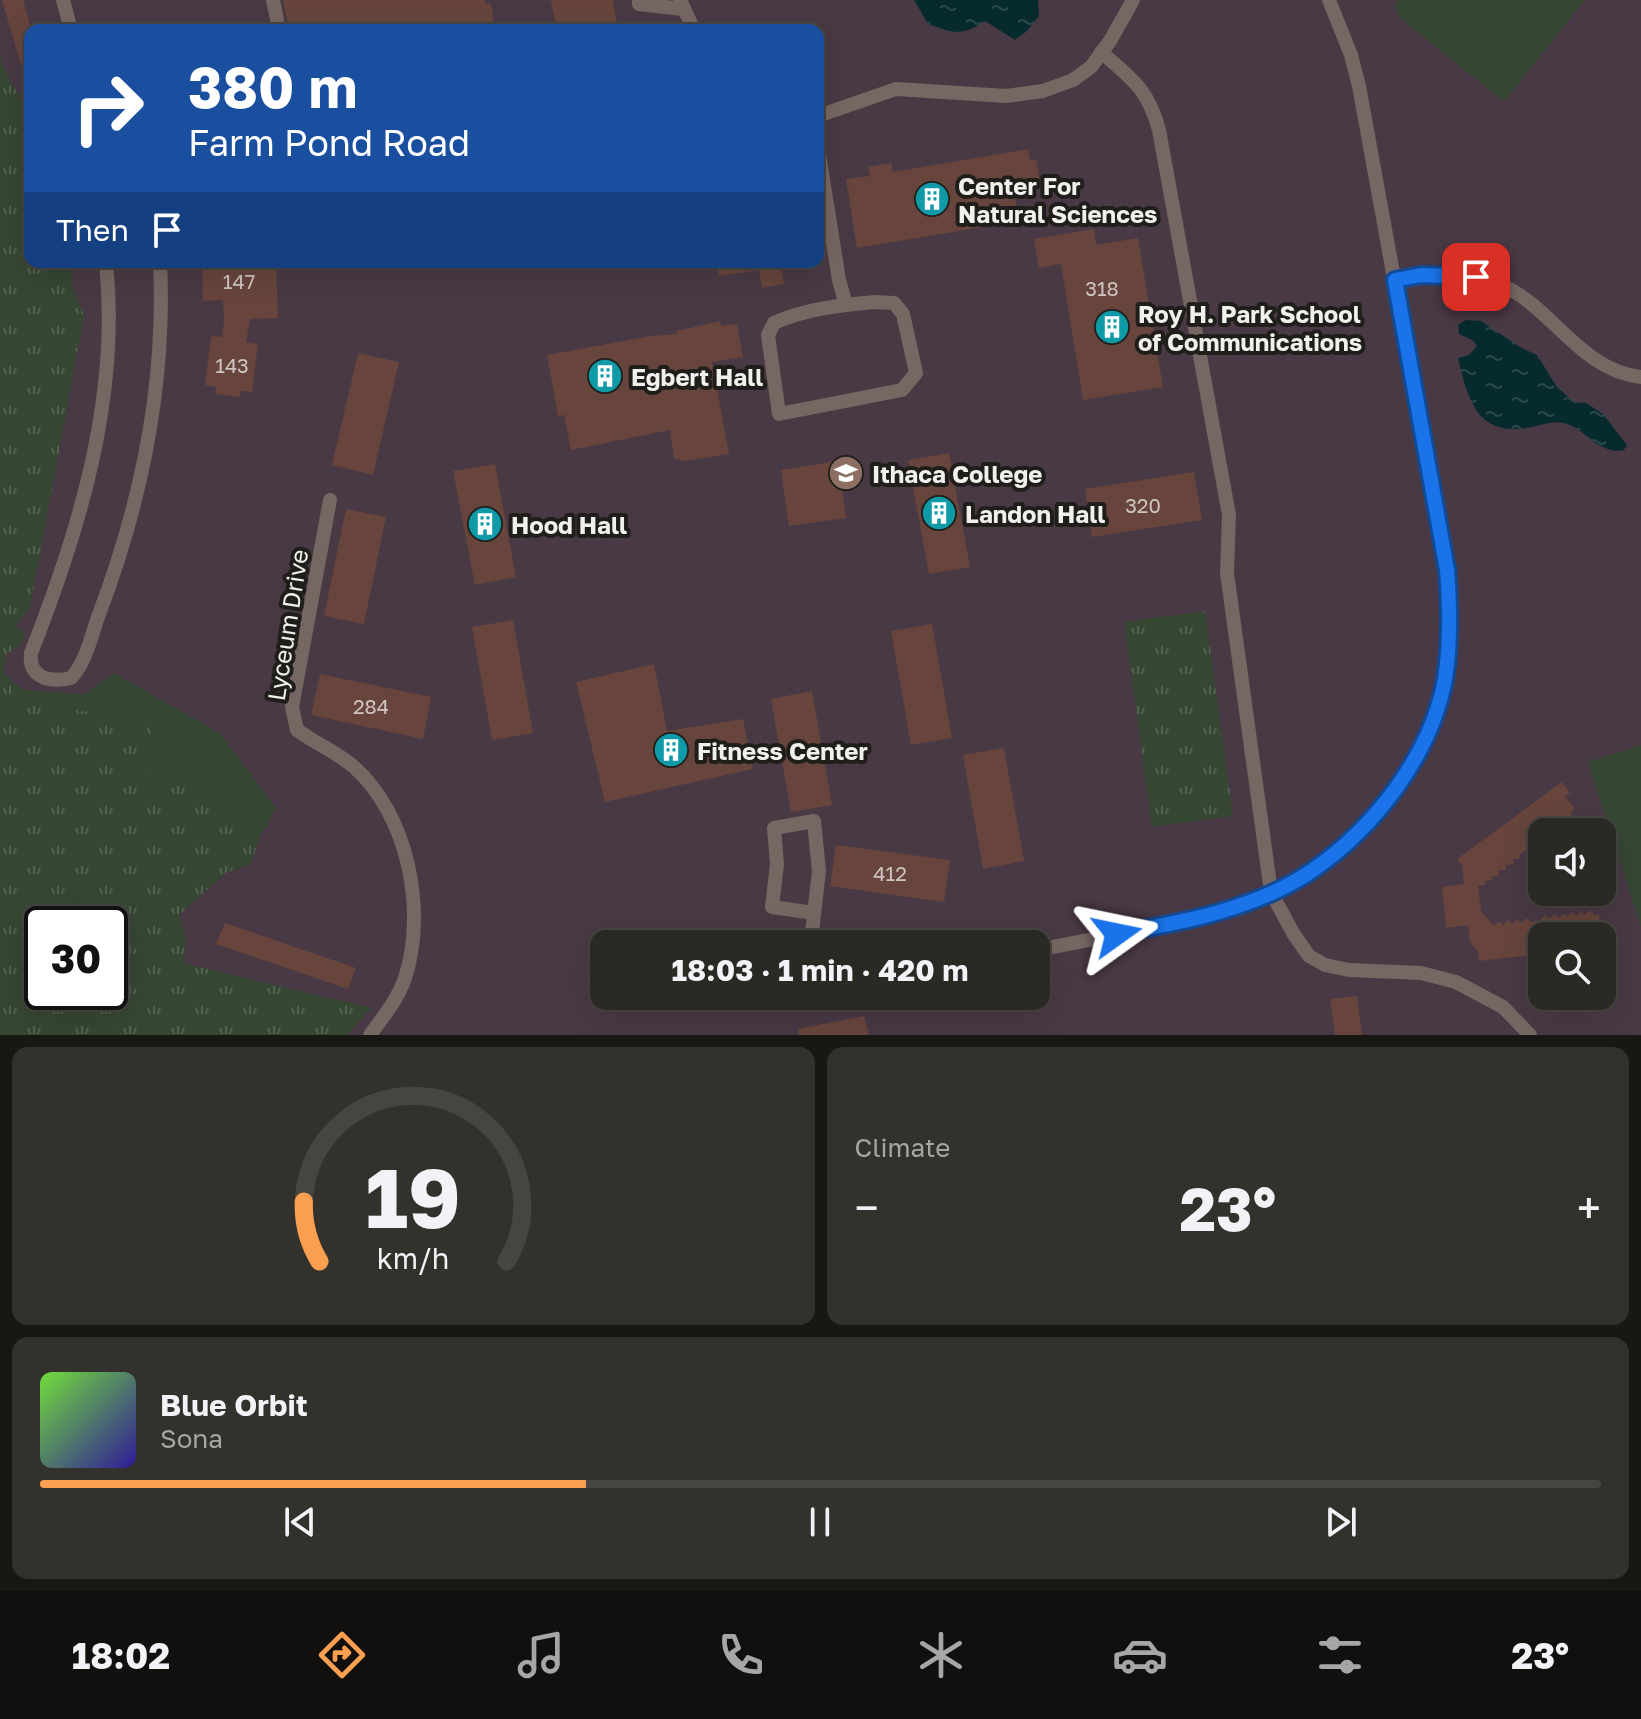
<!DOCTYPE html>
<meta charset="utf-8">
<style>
body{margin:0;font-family:"Golos Text",sans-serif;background:#32312c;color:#f1f3f6;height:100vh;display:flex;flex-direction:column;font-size:30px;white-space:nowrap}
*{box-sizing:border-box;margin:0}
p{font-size:26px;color:#a5a6a6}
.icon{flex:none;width:44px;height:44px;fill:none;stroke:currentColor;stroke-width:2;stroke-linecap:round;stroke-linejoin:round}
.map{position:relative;height:1035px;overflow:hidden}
.panel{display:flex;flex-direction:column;gap:12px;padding:12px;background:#171714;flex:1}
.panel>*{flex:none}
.top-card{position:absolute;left:24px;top:24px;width:800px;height:244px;border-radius:16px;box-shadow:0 8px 32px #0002,0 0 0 2px #464541;background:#1a4fa0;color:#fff;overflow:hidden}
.tools{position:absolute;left:1528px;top:818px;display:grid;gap:16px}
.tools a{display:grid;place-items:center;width:88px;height:88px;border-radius:16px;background:#2a2924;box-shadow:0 8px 32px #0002,0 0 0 2px #464541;font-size:40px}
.speed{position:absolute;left:24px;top:906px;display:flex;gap:16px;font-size:40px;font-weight:700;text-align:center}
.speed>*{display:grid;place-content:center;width:104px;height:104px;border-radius:50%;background:#2a2924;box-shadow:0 8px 32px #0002,0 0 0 2px #464541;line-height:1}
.speed .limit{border:4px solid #111;border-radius:12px;background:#fff;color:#111}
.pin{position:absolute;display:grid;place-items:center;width:68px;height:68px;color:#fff;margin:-34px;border-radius:16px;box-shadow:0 4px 12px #0006}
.me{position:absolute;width:88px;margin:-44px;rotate:78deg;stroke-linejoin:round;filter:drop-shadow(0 0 6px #0008)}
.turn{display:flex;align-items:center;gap:28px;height:168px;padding:0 32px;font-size:36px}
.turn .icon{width:104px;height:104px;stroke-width:2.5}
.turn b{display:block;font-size:56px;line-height:68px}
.then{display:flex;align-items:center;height:76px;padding:0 32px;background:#0003;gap:16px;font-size:30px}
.big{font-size:60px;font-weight:700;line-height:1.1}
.panel .tile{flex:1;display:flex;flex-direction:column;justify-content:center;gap:12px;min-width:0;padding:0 28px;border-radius:16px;background:#32312c}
.panel .dial{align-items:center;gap:0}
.dial svg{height:208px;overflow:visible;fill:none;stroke:#464541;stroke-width:7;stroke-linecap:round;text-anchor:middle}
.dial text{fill:#f1f3f6;stroke:none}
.song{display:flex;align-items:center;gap:24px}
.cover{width:96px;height:96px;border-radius:12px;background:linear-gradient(135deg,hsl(100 70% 55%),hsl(250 70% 35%))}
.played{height:8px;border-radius:4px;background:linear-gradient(90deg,#fa9f4f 35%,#464541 35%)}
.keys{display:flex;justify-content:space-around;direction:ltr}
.heat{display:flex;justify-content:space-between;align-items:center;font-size:44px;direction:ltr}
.panel .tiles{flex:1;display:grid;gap:12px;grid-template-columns:1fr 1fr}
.tile:last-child{grid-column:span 2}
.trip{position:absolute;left:590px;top:930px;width:460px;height:80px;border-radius:16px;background:#2a2924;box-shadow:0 8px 32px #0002,0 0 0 2px #464541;font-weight:700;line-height:80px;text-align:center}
.dock{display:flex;height:128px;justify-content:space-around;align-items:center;background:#11100e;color:#a5a6a6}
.dock .icon{width:56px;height:56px}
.dock .selected{color:#fa9f4f}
.dock b{font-size:36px;color:#f1f3f6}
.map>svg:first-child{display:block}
</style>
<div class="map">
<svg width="1641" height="1035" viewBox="0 0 1641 1035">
<defs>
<pattern id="park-tufts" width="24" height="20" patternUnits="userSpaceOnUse" patternTransform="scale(2)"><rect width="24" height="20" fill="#364733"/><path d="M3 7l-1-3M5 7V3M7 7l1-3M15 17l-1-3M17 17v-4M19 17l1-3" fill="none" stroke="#546251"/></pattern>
<pattern id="water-ripples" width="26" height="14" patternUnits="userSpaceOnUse" patternTransform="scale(2)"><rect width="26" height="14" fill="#062a2e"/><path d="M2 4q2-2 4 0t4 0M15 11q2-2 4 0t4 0" fill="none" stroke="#2b494c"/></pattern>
</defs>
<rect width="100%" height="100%" fill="#383730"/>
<path fill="#493945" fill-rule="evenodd" d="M0 0H1641V1035H347L371 1008 183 964 186 940 179 915 227 872 250 865 10 700 4 673 6 654 21 645 16 626 72 286 71 262H818V30H30V115L3 67 0 56ZM1542 832H1602V892H1542ZM1542 936H1602V996H1542ZM604 944H1036V996H604Z"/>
<g fill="#364733">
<polygon points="1398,0 1585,0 1504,102 1399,17 1395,6"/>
<polygon points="0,672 4,673 23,690 84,694 114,673 221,734 276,808 261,835 0,768"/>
<polygon points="1641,745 1641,927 1588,762"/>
</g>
<g fill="url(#park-tufts)" fill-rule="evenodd">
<path d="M0 56 3 67 30 115V262H71L72 287 84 316 30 608 16 626 25 633 21 645 6 654 4 673 13 684 11 700 151 721 147 773 215 788 212 823 261 835 250 865 227 872 179 915 186 940 183 963 371 1008 347 1035H0ZM42 924H110V992H42Z"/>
<polygon points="1205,611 1233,816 1152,827 1124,622"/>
</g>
<g fill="url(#water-ripples)">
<path d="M914 0H1038L1039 16 1027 31 1015 40 985 21C961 37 954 33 928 24Z"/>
<path d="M1466 320 1481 321 1520 347 1537 355 1557 387 1574 402 1586 403 1603 414 1627 445 1624 450C1598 455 1587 429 1564 423 1552 420 1539 426 1527 428 1476 436 1468 399 1458 358L1469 355 1477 346 1472 340 1459 334 1458 325Z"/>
</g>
<g fill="#67453c">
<polygon points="2,0 23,0 30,25 30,84 27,85"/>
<polygon points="283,0 484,0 486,4 491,3 495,30 289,30"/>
<polygon points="551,0 613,0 618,30 566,30 556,26"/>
<polygon points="1028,149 1030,160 1036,159 1040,182 1013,187 1019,221 857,248 846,179 870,176 868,167 891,163 893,172"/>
<polygon points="1094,229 1096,245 1138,238 1163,387 1083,400 1061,264 1039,268 1034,239"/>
<polygon points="202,262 276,262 278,318 250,319 246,342 258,344 252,392 240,391 240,397 215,394 216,387 205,385 211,336 222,337 224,322 223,300 203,301"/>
<polygon points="716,262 780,262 784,284 762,288 759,270 719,276"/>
<polygon points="720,321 721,326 737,324 743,357 712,362 729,454 685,461 674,458 670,430 571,450 564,415 558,416 547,355 651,336 677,334 677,331"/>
<polygon points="358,353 399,362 373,475 332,465"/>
<polygon points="949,453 970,567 929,574 908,460"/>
<polygon points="838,461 846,518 789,526 781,470"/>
<polygon points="495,464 516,577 475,585 453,471"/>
<polygon points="1194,472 1202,520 1092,537 1085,489"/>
<polygon points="346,509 386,517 364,624 324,616"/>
<polygon points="513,620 533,733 492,740 472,627"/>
<polygon points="932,624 952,738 911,745 891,631"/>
<polygon points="654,664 667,731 743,719 753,769 605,802 576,682"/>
<polygon points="320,674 431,697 423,739 311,715"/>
<polygon points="812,691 832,805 791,812 771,699"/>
<polygon points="1004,748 1024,861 983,869 963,755"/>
<polygon points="1562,782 1570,793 1565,796 1575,809 1571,812 1572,820 1564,821 1565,826 1558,827 1558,831 1542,832 1542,841 1536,842 1537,847 1529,848 1520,854 1520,859 1513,859 1514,864 1506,865 1506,870 1499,870 1499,875 1491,876 1492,880 1485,881 1485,885 1478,886 1481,911 1494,926 1499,921 1503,925 1508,920 1512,924 1517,919 1521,923 1527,918 1530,922 1540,920 1546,915 1549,919 1555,914 1558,918 1564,913 1567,917 1572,912 1576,916 1581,911 1584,915 1590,910 1594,915 1599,915 1602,936 1542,936 1542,954 1479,961 1478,952 1470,942 1468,925 1446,928 1442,887 1464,884 1462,865 1457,859"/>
<polygon points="836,845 950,860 944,902 830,886"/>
<polygon points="225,923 356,968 348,989 216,944"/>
<polygon points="1357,996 1362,1035 1335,1035 1330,999"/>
<polygon points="864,1016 869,1035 799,1035 798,1029"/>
</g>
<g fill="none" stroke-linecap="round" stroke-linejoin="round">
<g stroke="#776762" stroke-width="14">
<polyline points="63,0 71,30"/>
<polyline points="273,0 279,30"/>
<polyline points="639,0 639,4 682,9"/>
<polyline points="680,0 694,30"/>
<path d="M1101 52C1132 79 1148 89 1159 130L1229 515 1227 573 1271 892 1293 933 1309 956 1325 965 1349 970 1421 973 1456 982 1503 1007 1530 1035"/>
<polyline points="818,116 896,89 1006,96 1043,91 1073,80 1091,67 1110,41 1133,0"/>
<polyline points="818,148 839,280 846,305"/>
<path d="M106 262C120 396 80 529 31 653 28 678 50 683 71 678 86 662 91 637 98 617 141 504 166 383 160 262"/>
<path d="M1395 280C1413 275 1431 274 1450 275 1469 276 1487 278 1504 286 1554 310 1582 371 1641 377"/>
<path d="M875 302 894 303 903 314 916 373 902 390 779 414 768 335 774 323C804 309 842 305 875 302Z"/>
<path d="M330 500 292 707 297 730C315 743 338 753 354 767 408 815 427 910 405 978 398 999 383 1017 370 1035"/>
<polyline points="813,944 812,932 819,871 814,821 774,828 777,864 772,907 814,913"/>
<path d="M1036 950C1072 944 1107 936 1143 929 1169 924 1195 920 1220 912 1250 902 1282 889 1309 873 1372 836 1432 750 1445 679 1451 642 1450 607 1447 570L1359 86 1351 55 1329 0"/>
</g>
</g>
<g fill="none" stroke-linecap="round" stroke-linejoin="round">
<g stroke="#114b97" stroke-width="20">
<path id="route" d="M1117 934C1151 927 1186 922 1219 912 1250 903 1286 889 1313 870 1375 827 1431 755 1445 679 1451 642 1450 607 1447 570L1395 280 1421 275 1476 277"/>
</g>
<use href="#route" stroke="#1a73e8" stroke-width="14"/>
</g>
<defs>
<g id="building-disc" transform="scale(1.8)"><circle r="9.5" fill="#0f9aa8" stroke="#1f1e1b"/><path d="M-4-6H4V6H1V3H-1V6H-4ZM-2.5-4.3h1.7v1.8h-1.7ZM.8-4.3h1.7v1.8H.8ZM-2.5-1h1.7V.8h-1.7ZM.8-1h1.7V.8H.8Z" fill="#fff"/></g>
<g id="university-disc" transform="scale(1.8)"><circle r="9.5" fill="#8d6e63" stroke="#1f1e1b"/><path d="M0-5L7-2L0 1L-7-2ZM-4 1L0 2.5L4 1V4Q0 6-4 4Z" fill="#fff"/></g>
</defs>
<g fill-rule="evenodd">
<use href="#building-disc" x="932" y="199"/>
<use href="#building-disc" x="1112" y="327"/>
<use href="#building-disc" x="605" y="376"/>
<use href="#university-disc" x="846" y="473"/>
<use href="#building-disc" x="939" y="513"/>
<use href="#building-disc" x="485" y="524"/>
<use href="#building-disc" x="671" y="750"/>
</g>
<g text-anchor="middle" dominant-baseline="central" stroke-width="8" stroke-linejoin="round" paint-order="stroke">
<g font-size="20" fill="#cec5c0">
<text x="239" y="281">147</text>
<text x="1102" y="288">318</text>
<text x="232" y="365">143</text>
<text x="1143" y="505">320</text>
<text x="371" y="706">284</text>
<text x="890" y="873">412</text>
</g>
<g font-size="24" font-weight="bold" fill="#f1f0ec" stroke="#1f1e1b" text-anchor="start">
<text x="958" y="185">Center For<tspan x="958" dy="28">Natural Sciences</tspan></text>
<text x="1138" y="313">Roy H. Park School<tspan x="1138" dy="28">of Communications</tspan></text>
<text x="631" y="376">Egbert Hall</text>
<text x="872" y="473">Ithaca College</text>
<text x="965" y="513">Landon Hall</text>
<text x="511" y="524">Hood Hall</text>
<text x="697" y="750">Fitness Center</text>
</g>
<g font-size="24" fill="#f1f0ec" stroke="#1f1e1b">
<text transform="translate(287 625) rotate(-81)">Lyceum Drive</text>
</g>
</g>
</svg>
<div class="tools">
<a><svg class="icon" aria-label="sound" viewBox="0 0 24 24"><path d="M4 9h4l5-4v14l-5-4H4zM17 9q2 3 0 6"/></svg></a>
<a><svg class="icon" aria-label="search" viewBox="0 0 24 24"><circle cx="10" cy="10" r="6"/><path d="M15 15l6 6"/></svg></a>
</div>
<div class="speed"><div class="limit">30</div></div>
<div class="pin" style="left:1476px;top:277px;background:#d93025"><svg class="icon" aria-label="arrive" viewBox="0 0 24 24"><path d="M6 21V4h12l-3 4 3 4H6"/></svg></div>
<svg class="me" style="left:1117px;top:934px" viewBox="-20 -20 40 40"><path d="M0-17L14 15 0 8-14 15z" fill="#1a73e8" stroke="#fff" stroke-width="4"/></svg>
<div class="trip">18:03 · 1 min · 420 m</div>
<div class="top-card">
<div class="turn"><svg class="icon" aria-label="right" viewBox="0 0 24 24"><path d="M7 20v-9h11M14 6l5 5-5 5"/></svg><div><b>380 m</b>Farm Pond Road</div></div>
<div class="then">Then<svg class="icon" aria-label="arrive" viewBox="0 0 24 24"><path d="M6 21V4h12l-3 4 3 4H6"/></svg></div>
</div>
</div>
<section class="panel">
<div class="tiles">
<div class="tile dial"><svg viewBox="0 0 100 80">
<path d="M14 69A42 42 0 1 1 86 69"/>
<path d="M14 69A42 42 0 0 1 8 46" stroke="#fa9f4f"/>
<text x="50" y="56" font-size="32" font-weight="700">19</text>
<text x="50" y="72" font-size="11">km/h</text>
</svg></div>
<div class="tile"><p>Climate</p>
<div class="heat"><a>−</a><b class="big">23°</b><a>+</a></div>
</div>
<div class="tile">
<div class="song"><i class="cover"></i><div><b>Blue Orbit</b><p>Sona</p></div></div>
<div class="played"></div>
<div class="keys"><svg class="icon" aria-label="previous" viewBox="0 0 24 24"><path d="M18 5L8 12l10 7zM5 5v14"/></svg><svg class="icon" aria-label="pause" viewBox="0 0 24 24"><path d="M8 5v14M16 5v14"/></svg><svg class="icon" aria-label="next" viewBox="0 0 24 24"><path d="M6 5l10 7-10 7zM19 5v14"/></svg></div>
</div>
</div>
</section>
<nav class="dock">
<b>18:02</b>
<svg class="icon selected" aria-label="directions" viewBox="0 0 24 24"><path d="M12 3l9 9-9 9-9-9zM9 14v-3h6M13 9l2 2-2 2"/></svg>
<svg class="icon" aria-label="music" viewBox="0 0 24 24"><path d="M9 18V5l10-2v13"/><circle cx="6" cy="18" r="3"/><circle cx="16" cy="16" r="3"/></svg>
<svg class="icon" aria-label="phone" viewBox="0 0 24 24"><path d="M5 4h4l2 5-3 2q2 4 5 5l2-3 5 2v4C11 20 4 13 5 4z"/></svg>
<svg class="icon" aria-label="climate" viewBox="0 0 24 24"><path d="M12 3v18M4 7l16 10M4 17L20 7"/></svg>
<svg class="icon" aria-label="car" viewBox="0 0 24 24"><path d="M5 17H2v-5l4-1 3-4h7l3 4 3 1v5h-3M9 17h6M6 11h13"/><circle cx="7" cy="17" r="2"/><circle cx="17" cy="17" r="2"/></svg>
<svg class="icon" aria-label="filters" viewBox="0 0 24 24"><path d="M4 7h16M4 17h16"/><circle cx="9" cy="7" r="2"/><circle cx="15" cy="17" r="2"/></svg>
<b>23°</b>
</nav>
